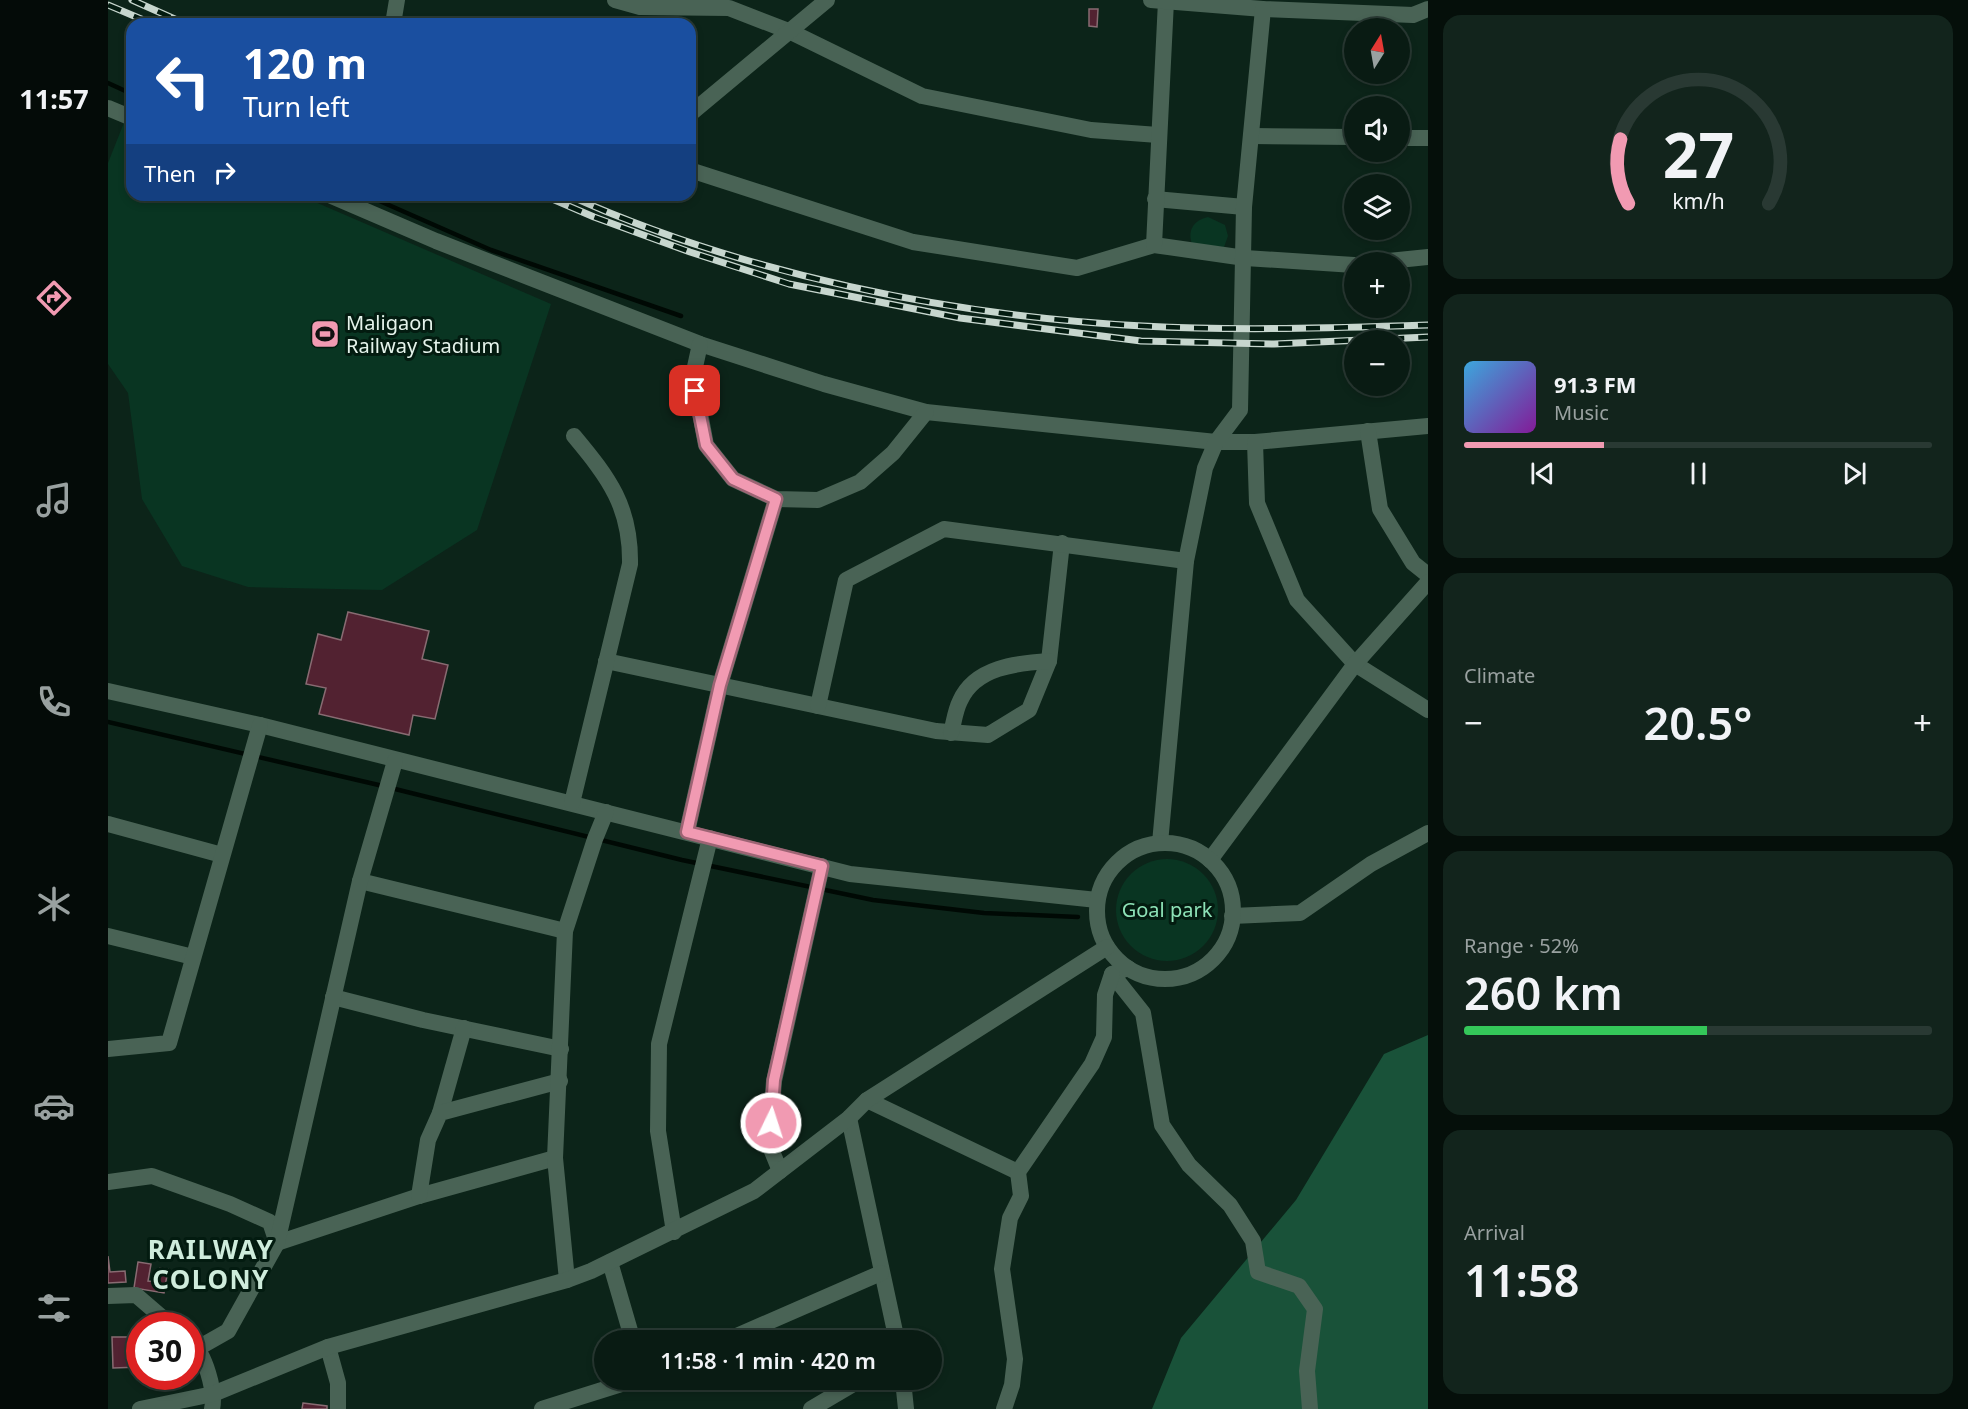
<!DOCTYPE html>
<meta charset="utf-8">
<style>
body{margin:0;font-family:"Noto Sans",sans-serif;background:#12241c;color:#f1f3f6;height:100vh;display:flex;flex-direction:column;font-size:22px;white-space:nowrap}
*{box-sizing:border-box;margin:0}
p{font-size:20px;color:#99a1a0}
.icon{flex:none;width:33px;height:33px;fill:none;stroke:currentColor;stroke-width:2;stroke-linecap:round;stroke-linejoin:round}
.map{position:relative;flex:1;overflow:hidden}
.sheet{display:flex;flex-direction:column;gap:15px;padding:15px;background:#050f0a;width:540px}
.sheet>*{flex:none}
.banner{position:absolute;left:18px;top:18px;width:570px;height:183px;border-radius:18px;box-shadow:0 3px 9px #0003,0 0 0 2px #293933;background:#1a4fa0;color:#fff;overflow:hidden}
.needle{width:39px;rotate:11deg}
.fabs{position:absolute;left:1236px;top:18px;display:grid;gap:12px}
.fabs a{display:grid;place-items:center;width:66px;height:66px;border-radius:50%;background:#091b13;box-shadow:0 3px 9px #0003,0 0 0 2px #293933;font-size:30px}
.speed{position:absolute;left:18px;top:1312px;display:flex;gap:12px;font-size:30px;font-weight:700;text-align:center}
.speed>*{display:grid;place-content:center;width:78px;height:78px;border-radius:50%;background:#091b13;box-shadow:0 3px 9px #0003,0 0 0 2px #293933;line-height:1}
.speed .limit{border:9px solid #d22;background:#fff;color:#111}
.pin{position:absolute;display:grid;place-items:center;width:51px;height:51px;color:#fff;margin:-26px;border-radius:12px;box-shadow:0 3px 9px #0006}
.me{position:absolute;width:66px;margin:-33px;rotate:4deg;stroke-linejoin:round;filter:drop-shadow(0 0 4px #0008)}
.turn{display:flex;align-items:center;gap:21px;height:126px;padding:0 18px;font-size:27px}
.turn .icon{width:78px;height:78px;stroke-width:2.5}
.turn b{display:block;font-size:42px;line-height:51px}
.then{display:flex;align-items:center;height:57px;padding:0 18px;background:#0003;gap:12px;font-size:22px}
.big{font-size:45px;font-weight:600;line-height:1.1}
.sheet .card{flex:1;display:flex;flex-direction:column;justify-content:center;gap:9px;min-width:0;padding:0 21px;border-radius:18px;background:#12241c}
.sheet .dial{align-items:center;gap:0}
.dial svg{height:156px;overflow:visible;fill:none;stroke:#293933;stroke-width:7;stroke-linecap:round;text-anchor:middle}
.dial text{fill:#f1f3f6;stroke:none}
.song{display:flex;align-items:center;gap:18px}
.cover{width:72px;height:72px;border-radius:9px;background:linear-gradient(135deg,hsl(200 70% 55%),hsl(290 70% 35%))}
.played{height:6px;border-radius:3px;background:linear-gradient(90deg,#f19ab2 30%,#293933 30%)}
.keys{display:flex;justify-content:space-around;direction:ltr}
.heat{display:flex;justify-content:space-between;align-items:center;font-size:33px;direction:ltr}
.charge{height:9px;border-radius:4px;background:linear-gradient(90deg,#34c759 52%,#293933 0)}
.trip{position:absolute;left:486px;top:1330px;width:348px;height:60px;border-radius:30px;background:#091b13;box-shadow:0 3px 9px #0003,0 0 0 2px #293933;font-weight:600;line-height:60px;text-align:center}
main{display:flex;flex:1;min-height:0}
.dock{display:flex;flex-direction:column;width:108px;justify-content:space-around;align-items:center;background:#040b08;color:#99a1a0}
.dock .icon{width:42px;height:42px}
.dock .current{color:#f19ab2}
.dock b{font-size:27px;color:#f1f3f6}
.map>svg:first-child{display:block}
</style>
<main>
<nav class="dock">
<b>11:57</b>
<svg class="icon current" aria-label="directions" viewBox="0 0 24 24"><path d="M12 3l9 9-9 9-9-9zM9 14v-3h6M13 9l2 2-2 2"/></svg>
<svg class="icon" aria-label="music" viewBox="0 0 24 24"><path d="M9 18V5l10-2v13"/><circle cx="6" cy="18" r="3"/><circle cx="16" cy="16" r="3"/></svg>
<svg class="icon" aria-label="phone" viewBox="0 0 24 24"><path d="M5 4h4l2 5-3 2q2 4 5 5l2-3 5 2v4C11 20 4 13 5 4z"/></svg>
<svg class="icon" aria-label="climate" viewBox="0 0 24 24"><path d="M12 3v18M4 7l16 10M4 17L20 7"/></svg>
<svg class="icon" aria-label="car" viewBox="0 0 24 24"><path d="M5 17H2v-5l4-1 3-4h7l3 4 3 1v5h-3M9 17h6M6 11h13"/><circle cx="7" cy="17" r="2"/><circle cx="17" cy="17" r="2"/></svg>
<svg class="icon" aria-label="filters" viewBox="0 0 24 24"><path d="M4 7h16M4 17h16"/><circle cx="9" cy="7" r="2"/><circle cx="15" cy="17" r="2"/></svg>
</nav>
<div class="map">
<svg width="1320" height="1409" viewBox="0 0 1320 1409">
<rect width="100%" height="100%" fill="#0c2419"/>
<g fill="#093522">
<polygon points="17,120 24,123 24,195 191,195 443,304 369,530 274,590 140,587 74,566 34,499 20,393 0,364 0,163"/>
<path d="M1100 217 1117 225 1120 236 1116 247 1084 244C1079 230 1086 220 1100 217Z"/>
<circle cx="1059" cy="910" r="51"/>
</g>
<polygon fill="#195239" points="1320,1035 1320,1409 1044,1409 1073,1338 1188,1200 1276,1054"/>
<g fill="none" stroke-linecap="round" stroke-linejoin="round">
<g stroke="#000904" stroke-width="4.5">
<polyline points="0,83 24,94"/>
<polyline points="258,195 383,250 573,316"/>
<polyline points="0,722 275,786"/>
<polyline points="283,788 574,860 765,900 876,913 970,917"/>
</g>
</g>
<g fill="#522231" stroke="#886b72" stroke-width="1.5">
<polygon points="981,9 990,9 989,27 981,26"/>
<polygon points="240,612 321,631 314,659 340,665 327,719 305,715 301,735 211,714 218,688 198,684 210,634 233,640"/>
<polygon points="0,1256 2,1272 17,1271 18,1282 0,1283"/>
<polygon points="30,1262 43,1264 40,1281 50,1282 52,1268 60,1269 56,1293 26,1288"/>
<polygon points="4,1337 32,1337 32,1367 5,1368"/>
<rect x="34" y="1377" width="24" height="4"/>
<polygon points="195,1403 219,1406 219,1409 194,1409"/>
</g>
<g fill="none" stroke-linecap="round" stroke-linejoin="round">
<g stroke="#496355" stroke-width="16">
<polyline points="507,0 532,7 621,8 683,32 814,96 983,130 1050,135"/>
<polyline points="285,24 289,0"/>
<polyline points="0,108 24,118"/>
<polyline points="582,114 719,0"/>
<polyline points="1143,136 1246,137"/>
<polyline points="1292,138 1320,138"/>
<polyline points="582,170 805,242 969,268 1046,245 1137,258 1246,265"/>
<polyline points="221,195 328,241 592,344 716,384 818,412 1108,442 1147,442 1320,426"/>
<polyline points="1047,199 1136,207"/>
<polyline points="1046,245 1058,1"/>
<polyline points="1271,262 1320,257"/>
<polyline points="592,344 585,376 598,445 625,479 668,499 710,500 752,482 785,453 818,412"/>
<polyline points="1260,431 1272,509 1305,563 1320,575"/>
<polyline points="1147,442 1149,503 1189,600 1247,664 1320,710"/>
<polyline points="498,661 828,731 880,735 921,710 941,661 954,543"/>
<polyline points="0,691 152,725 742,874 989,900"/>
<polyline points="710,706 738,580 836,529 1078,561"/>
<path d="M843 733C846 722 847 711 852 701 867 667 909 663 941 661"/>
<path d="M464 803 522 564C523 507 501 478 466 436"/>
<polyline points="0,824 114,855"/>
<polyline points="579,832 612,685 668,499"/>
<polyline points="1102,860 1247,664 1320,582"/>
<polyline points="252,881 457,931"/>
<polyline points="1124,916 1192,913 1263,864 1320,833"/>
<polyline points="0,936 85,957"/>
<polyline points="1020,968 1004,974 1035,1013 1054,1125 1081,1165 1122,1205 1145,1241 1150,1272 1191,1286 1207,1309 1199,1371 1202,1409"/>
<polyline points="225,997 315,1020 453,1049"/>
<polyline points="0,1049 61,1043 152,725"/>
<polyline points="759,1100 910,1172"/>
<polyline points="332,1113 356,1028"/>
<polyline points="741,1118 789,1341"/>
<polyline points="672,1171 661,1144 666,1081 714,866"/>
<polyline points="0,1182 44,1176 122,1204 162,1222 169,1243 311,1196 447,1158"/>
<polyline points="311,1196 320,1140 332,1113 452,1081"/>
<polyline points="566,1232 550,1131 551,1044 602,838"/>
<polyline points="502,1262 525,1341"/>
<polyline points="459,1280 447,1158 457,931 487,839 498,812"/>
<polyline points="0,1296 28,1295 64,1326"/>
<polyline points="617,1341 773,1273"/>
<path d="M83 1342C97 1353 108 1392 104 1409"/>
<polyline points="220,1347 230,1383 230,1409"/>
<polyline points="90,1348 120,1331 169,1243 252,881 287,761"/>
<polyline points="795,1380 798,1409"/>
<polyline points="434,1409 526,1380"/>
<polyline points="703,1409 752,1380"/>
<polyline points="896,1409 904,1385 907,1359 894,1269 902,1218 913,1196 910,1172 984,1064 996,1037 997,995 1004,974"/>
</g>
<g stroke="#496355" stroke-width="16">
<polyline points="1043,0 1155,9 1305,15 1320,9"/>
<polyline points="1052,843 1078,561 1097,468 1108,442 1132,410 1136,207 1155,9"/>
<circle cx="1057" cy="911" r="68"/>
<polyline points="32,1409 105,1394 220,1347 459,1280 483,1271 646,1191 741,1118 759,1100 999,947"/>
</g>
<g stroke="#c7d6ce" stroke-width="7">
<g id="rail">
<polyline points="24,0 78,24"/>
<polyline points="0,5 45,24"/>
<polyline points="435,195 486,217 582,252 681,284 852,318 1033,341 1166,344 1320,337"/>
<path d="M460 195C635 274 843 316 1035 326 1130 331 1225 328 1320 325"/>
</g>
</g>
<use href="#rail" stroke="#031b10" stroke-width="4.5" stroke-dasharray="14" stroke-linecap="butt"/>
</g>
<g fill="none" stroke-linecap="round" stroke-linejoin="round">
<g stroke="#9d6474" stroke-width="15">
<polyline id="route" points="587,391 598,445 625,479 668,499 612,685 579,832 714,866 666,1080 663,1123"/>
</g>
<use href="#route" stroke="#f19ab2" stroke-width="10"/>
</g>
<defs>
<g id="stadium-square" transform="scale(1.5)"><rect x="-9" y="-9" width="18" height="18" rx="4" fill="#f19ab2" stroke="#031b10"/><path d="M0-5a6.5 5 0 1 0 0 10a6.5 5 0 1 0 0-10ZM-3.5-1.8h7v3.6h-7Z" fill="#111"/></g>
</defs>
<g fill-rule="evenodd">
<use href="#stadium-square" x="217" y="334"/>
</g>
<g text-anchor="middle" dominant-baseline="central" stroke-width="6" stroke-linejoin="round" paint-order="stroke">
<g font-size="20" fill="#e5f3eb" stroke="#031b10" text-anchor="start">
<text x="238" y="322">Maligaon<tspan x="238" dy="23">Railway Stadium</tspan></text>
</g>
<g font-size="20" fill="#8de2b7" stroke="#031b10">
<text x="1059" y="909">Goal park</text>
</g>
<g font-size="26" font-weight="bold" letter-spacing="1.5" fill="#cfecdc" stroke="#031b10">
<text x="103" y="1249">RAILWAY<tspan x="103" dy="30">COLONY</tspan></text>
</g>
</g>
</svg>
<div class="fabs">
<a><svg class="needle" viewBox="-14 -14 28 28"><path d="M0-13l5 13h-10z" fill="#e53935"/><path d="M0 13l5-13h-10z" fill="#99a1a0"/></svg></a>
<a><svg class="icon" aria-label="sound" viewBox="0 0 24 24"><path d="M4 9h4l5-4v14l-5-4H4zM17 9q2 3 0 6"/></svg></a>
<a><svg class="icon" aria-label="layers" viewBox="0 0 24 24"><path d="M12 4l9 5-9 5-9-5zM3 14l9 5 9-5"/></svg></a>
<a>+</a>
<a>−</a>
</div>
<div class="speed"><div class="limit">30</div></div>
<div class="pin" style="left:587px;top:391px;background:#d93025"><svg class="icon" aria-label="arrive" viewBox="0 0 24 24"><path d="M6 21V4h12l-3 4 3 4H6"/></svg></div>
<svg class="me" style="left:663px;top:1123px" viewBox="-20 -20 40 40"><circle r="17" fill="#f19ab2" stroke="#fff" stroke-width="3"/><path d="M0-11L8 9 0 5-8 9z" fill="#fff"/></svg>
<div class="trip">11:58 · 1 min · 420 m</div>
<div class="banner">
<div class="turn"><svg class="icon" aria-label="left" viewBox="0 0 24 24"><path d="M17 20v-9H6M10 6l-5 5 5 5"/></svg><div><b>120 m</b>Turn left</div></div>
<div class="then">Then<svg class="icon" aria-label="right" viewBox="0 0 24 24"><path d="M7 20v-9h11M14 6l5 5-5 5"/></svg></div>
</div>
</div>
<section class="sheet">
<div class="card dial"><svg viewBox="0 0 100 80">
<path d="M14 69A42 42 0 1 1 86 69"/>
<path d="M14 69A42 42 0 0 1 10 36" stroke="#f19ab2"/>
<text x="50" y="56" font-size="32" font-weight="700">27</text>
<text x="50" y="72" font-size="11">km/h</text>
</svg></div>
<div class="card">
<div class="song"><i class="cover"></i><div><b>91.3 FM</b><p>Music</p></div></div>
<div class="played"></div>
<div class="keys"><svg class="icon" aria-label="previous" viewBox="0 0 24 24"><path d="M18 5L8 12l10 7zM5 5v14"/></svg><svg class="icon" aria-label="pause" viewBox="0 0 24 24"><path d="M8 5v14M16 5v14"/></svg><svg class="icon" aria-label="next" viewBox="0 0 24 24"><path d="M6 5l10 7-10 7zM19 5v14"/></svg></div>
</div>
<div class="card"><p>Climate</p>
<div class="heat"><a>−</a><b class="big">20.5°</b><a>+</a></div>
</div>
<div class="card"><p>Range · 52%</p><b class="big">260 km</b><div class="charge"></div></div>
<div class="card"><p>Arrival</p><b class="big">11:58</b></div>
</section>
</main>
